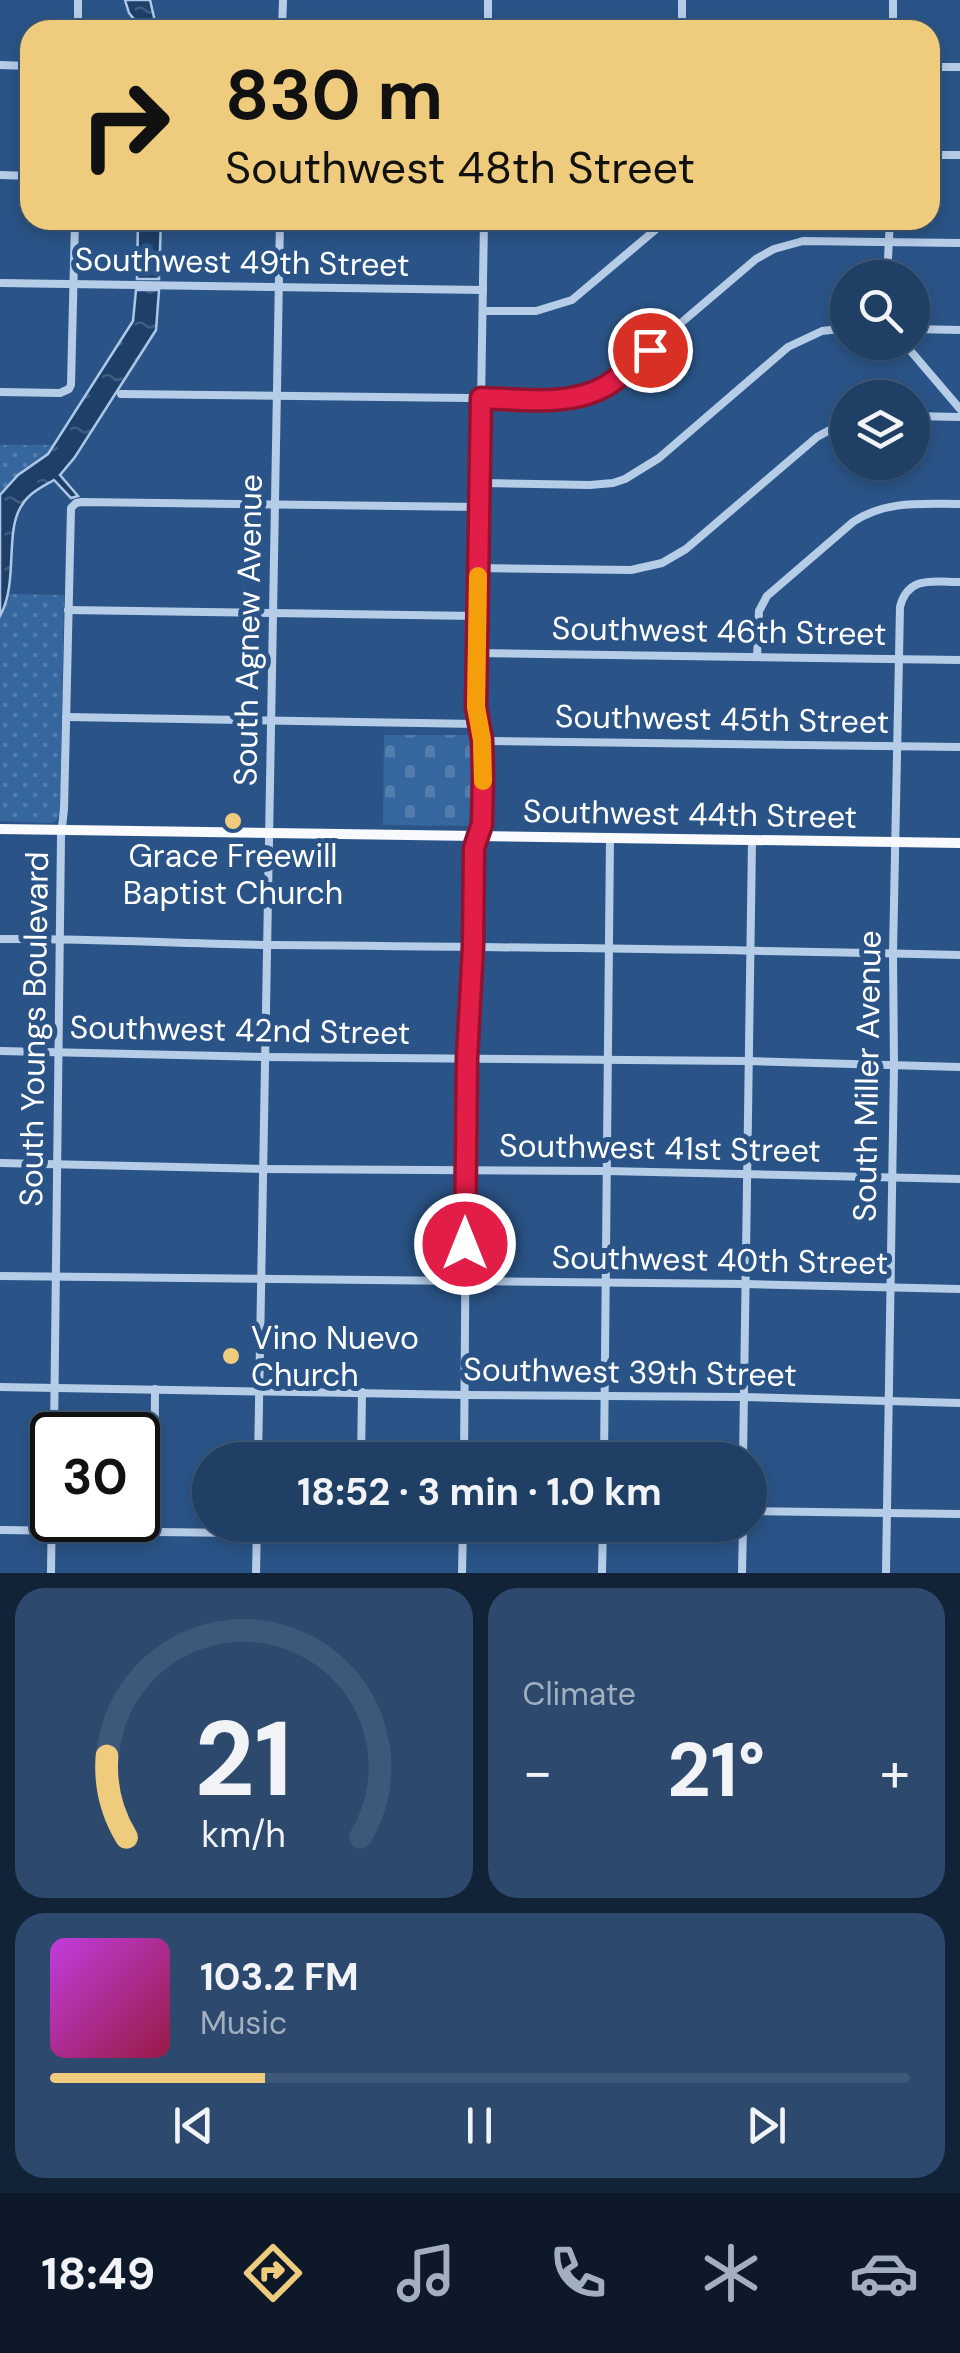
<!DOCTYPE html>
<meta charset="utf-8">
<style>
body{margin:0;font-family:"DM Sans",sans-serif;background:#2d4a6e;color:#f1f3f6;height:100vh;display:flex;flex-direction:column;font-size:38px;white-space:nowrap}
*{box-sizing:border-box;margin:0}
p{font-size:32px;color:#a2afbf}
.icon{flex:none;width:55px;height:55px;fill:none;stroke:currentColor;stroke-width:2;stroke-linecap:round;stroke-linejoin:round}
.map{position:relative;height:1573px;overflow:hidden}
.drawer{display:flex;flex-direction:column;gap:15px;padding:15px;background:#122338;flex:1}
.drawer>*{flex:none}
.hud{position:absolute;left:20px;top:20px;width:920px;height:210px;border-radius:30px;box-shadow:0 5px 15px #0003,0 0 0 2px #3d5879;background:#eecb7d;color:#111;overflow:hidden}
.buttons{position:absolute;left:830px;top:260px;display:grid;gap:20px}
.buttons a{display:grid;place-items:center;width:100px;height:100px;border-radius:50%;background:#203f65;box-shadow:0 5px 15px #0003,0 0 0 2px #3d5879;font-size:50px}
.speed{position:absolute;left:30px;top:1412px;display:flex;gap:20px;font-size:50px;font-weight:700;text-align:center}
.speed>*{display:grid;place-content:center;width:130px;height:130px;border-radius:50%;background:#203f65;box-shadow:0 5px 15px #0003,0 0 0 2px #3d5879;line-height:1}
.speed .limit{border:5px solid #111;border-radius:15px;background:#fff;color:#111}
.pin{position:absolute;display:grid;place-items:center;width:85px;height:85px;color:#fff;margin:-42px;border:5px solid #fff;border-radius:50%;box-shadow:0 2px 10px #0007}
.me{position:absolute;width:110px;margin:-55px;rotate:0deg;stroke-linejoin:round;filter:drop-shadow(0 0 8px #0008)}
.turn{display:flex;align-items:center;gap:35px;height:210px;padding:0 40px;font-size:45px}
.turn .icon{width:130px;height:130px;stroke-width:2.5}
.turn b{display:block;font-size:70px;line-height:85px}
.big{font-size:75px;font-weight:700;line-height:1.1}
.drawer .card{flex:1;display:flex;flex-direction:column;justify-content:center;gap:15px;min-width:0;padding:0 35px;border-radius:30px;background:#2d4a6e}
.drawer .dial{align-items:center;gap:0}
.dial svg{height:260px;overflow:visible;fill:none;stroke:#3d5879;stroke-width:7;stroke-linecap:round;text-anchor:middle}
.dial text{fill:#f1f3f6;stroke:none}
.song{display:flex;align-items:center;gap:30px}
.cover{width:120px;height:120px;border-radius:15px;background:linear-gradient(135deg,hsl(290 70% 55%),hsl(340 70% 35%))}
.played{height:10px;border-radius:5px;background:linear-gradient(90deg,#eecb7d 25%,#3d5879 25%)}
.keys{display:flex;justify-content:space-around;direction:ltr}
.heat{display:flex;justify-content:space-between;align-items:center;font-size:55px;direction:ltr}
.drawer .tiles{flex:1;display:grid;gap:15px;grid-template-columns:1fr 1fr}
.card:last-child{grid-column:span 2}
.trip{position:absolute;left:192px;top:1442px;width:575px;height:100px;border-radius:50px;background:#203f65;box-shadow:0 5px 15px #0003,0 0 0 2px #3d5879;font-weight:700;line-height:100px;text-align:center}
.menu{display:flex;height:160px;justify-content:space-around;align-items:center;background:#0d1928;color:#a2afbf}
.menu .icon{width:70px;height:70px}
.menu .active{color:#eecb7d}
.menu b{font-size:45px;color:#f1f3f6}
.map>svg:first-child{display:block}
</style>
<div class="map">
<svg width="960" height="1573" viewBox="0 0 960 1573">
<defs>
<pattern id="cemetery-stones" width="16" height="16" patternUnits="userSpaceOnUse" patternTransform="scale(2.5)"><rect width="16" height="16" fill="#35669e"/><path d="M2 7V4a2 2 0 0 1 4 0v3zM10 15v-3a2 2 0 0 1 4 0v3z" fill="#537dad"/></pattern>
<pattern id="park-dots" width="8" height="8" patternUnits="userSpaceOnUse" patternTransform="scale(2.5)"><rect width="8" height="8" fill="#35669e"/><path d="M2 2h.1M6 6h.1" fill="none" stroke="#537dad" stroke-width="1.8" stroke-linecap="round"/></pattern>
<pattern id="water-ripples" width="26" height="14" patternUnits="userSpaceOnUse" patternTransform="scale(2.5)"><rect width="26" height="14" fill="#1e3f68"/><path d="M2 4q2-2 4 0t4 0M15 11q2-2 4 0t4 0" fill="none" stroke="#405c7f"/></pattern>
</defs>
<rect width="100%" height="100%" fill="#2a5487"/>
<polygon fill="url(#cemetery-stones)" points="384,735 475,735 474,826 383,825"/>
<g fill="url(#park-dots)">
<polygon points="0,445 53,445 48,454 18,475 0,495"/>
<polygon points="0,591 10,594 64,595 60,814 56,821 52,823 0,821"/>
</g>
<g fill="url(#water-ripples)" stroke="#abc8e8" stroke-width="2.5">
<polygon points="125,0 150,0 157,30 138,30 138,24 129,13"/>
<polygon points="138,220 161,220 159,279 137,279"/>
<path d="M136 290H159L156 330 75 457 60 475 78 496 71 498 54 480C42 487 29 493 22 505 4 531 19 582 0 616V495L18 475 48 454 133 321Z"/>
</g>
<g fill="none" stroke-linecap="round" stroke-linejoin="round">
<g stroke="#b6cde8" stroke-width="8">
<polyline points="78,30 78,0"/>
<polyline points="282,30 283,0"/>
<polyline points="488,30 488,0"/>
<polyline points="682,30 682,0"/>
<polyline points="893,30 893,0"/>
<polyline points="0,65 30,66"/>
<polyline points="930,67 960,67"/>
<polyline points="930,155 960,155"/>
<polyline points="0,175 30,176"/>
<polyline points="484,223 512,223 526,220"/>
<polyline points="887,278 890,220"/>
<polyline points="0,283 483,290"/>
<polyline points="483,311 536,311 572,300 667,220"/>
<polyline points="912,329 960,330"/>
<polyline points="903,342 960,409"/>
<polyline points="0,392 60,393 69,389 71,385 75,220"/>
<path d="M121 394 550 399C574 398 594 394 614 380L756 259 774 249 803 241 960 243"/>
<polyline points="912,416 960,417"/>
<polyline points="480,483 590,485 613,483 625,479 659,458 788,347 822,331 848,328"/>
<polyline points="479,568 631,570 662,563 686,549 817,437 848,420"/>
<polyline points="68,610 477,616"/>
<polyline points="477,653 960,660"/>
<path d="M757 657 759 611 767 596 853 522C886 500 922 504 960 504"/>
<polyline points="66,717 477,724"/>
<polyline points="482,741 960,747"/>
<path d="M0 939C91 938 181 944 272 945 501 947 731 949 960 955"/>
<polyline points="0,1051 265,1057 748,1061 960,1067"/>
<polyline points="0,1163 263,1169 607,1171 960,1179"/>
<polyline points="0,1276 745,1284 960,1289"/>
<polyline points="0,1387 465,1395 742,1397 960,1403"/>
<polyline points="54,1435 61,836 64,809 71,508 76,503 82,502 479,507"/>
<polyline points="258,1460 280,220"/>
<polyline points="361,1460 362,1392"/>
<polyline points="464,1460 467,1058 473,946 474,848 482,824 483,775 482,741 476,707 484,220"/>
<polyline points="604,1460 610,837"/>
<polyline points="743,1460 752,841"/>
<polyline points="750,1511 960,1514"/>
<polyline points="0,1530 463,1536"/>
<polyline points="154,1532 155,1389"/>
<polyline points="51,1573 52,1497"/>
<polyline points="256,1573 257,1525"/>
<polyline points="462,1573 463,1525"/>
<polyline points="602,1573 603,1525"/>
<polyline points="742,1573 743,1525"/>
<path d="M886 1573 894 1066 893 953 900 607C908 575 934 582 960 582"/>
</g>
<polyline stroke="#f8fafe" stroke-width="10" points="0,829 960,843"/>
</g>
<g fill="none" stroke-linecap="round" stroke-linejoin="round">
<g stroke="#92132f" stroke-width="25">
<path id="route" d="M465 1244 467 1058 473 946 474 848 482 824 483 775 482 740 476 707 481 398C521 399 570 407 606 386 622 376 636 363 650 350"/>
</g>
<use href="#route" stroke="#e11d48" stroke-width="18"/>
<polyline stroke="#f59e0b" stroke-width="18" points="478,576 476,707 482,740 483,781"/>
</g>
<g fill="#eecb7d" stroke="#2a5487" stroke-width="4">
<circle cx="233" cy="821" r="10"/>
<circle cx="231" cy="1356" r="10"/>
</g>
<g text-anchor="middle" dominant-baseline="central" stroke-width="10" stroke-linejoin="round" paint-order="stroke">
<g font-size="32" fill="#fff" stroke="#2a5487">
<text transform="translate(242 262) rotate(1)">Southwest 49th Street</text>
<text transform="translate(248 630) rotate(-89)">South Agnew Avenue</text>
<text transform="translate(719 631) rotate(1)">Southwest 46th Street</text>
<text transform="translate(722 719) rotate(1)">Southwest 45th Street</text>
<text transform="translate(690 814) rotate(1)">Southwest 44th Street</text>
<text transform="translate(34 1029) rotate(-89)">South Youngs Boulevard</text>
<text transform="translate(240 1030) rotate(1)">Southwest 42nd Street</text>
<text transform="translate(867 1076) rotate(-89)">South Miller Avenue</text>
<text transform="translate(660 1148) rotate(1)">Southwest 41st Street</text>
<text transform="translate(720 1260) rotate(1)">Southwest 40th Street</text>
<text transform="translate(630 1372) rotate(1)">Southwest 39th Street</text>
</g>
<g font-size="32" fill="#fff" stroke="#2a5487">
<text x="233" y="856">Grace Freewill<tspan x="233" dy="37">Baptist Church</tspan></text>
<text x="251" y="1338" text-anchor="start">Vino Nuevo<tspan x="251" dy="37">Church</tspan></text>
</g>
</g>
</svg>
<div class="buttons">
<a><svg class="icon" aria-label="search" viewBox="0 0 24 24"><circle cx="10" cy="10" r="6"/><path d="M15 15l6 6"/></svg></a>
<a><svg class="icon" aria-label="layers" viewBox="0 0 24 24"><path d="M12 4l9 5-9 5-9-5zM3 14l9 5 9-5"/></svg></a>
</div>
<div class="speed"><div class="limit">30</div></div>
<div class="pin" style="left:650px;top:350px;background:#d93025"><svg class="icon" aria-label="arrive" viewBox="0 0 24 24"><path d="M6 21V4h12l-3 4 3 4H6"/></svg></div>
<svg class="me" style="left:465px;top:1244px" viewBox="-20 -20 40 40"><circle r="17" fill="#e11d48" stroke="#fff" stroke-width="3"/><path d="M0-11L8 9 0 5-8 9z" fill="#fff"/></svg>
<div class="trip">18:52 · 3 min · 1.0 km</div>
<div class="hud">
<div class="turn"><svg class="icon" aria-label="right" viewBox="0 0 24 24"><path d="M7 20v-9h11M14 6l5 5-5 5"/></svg><div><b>830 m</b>Southwest 48th Street</div></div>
</div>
</div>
<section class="drawer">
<div class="tiles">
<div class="card dial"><svg viewBox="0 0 100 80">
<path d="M14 69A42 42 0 1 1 86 69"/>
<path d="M14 69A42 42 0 0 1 8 44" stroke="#eecb7d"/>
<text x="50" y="56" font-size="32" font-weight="700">21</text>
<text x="50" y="72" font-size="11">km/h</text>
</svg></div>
<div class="card"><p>Climate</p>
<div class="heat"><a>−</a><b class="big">21°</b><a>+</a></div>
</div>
<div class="card">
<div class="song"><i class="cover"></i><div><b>103.2 FM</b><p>Music</p></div></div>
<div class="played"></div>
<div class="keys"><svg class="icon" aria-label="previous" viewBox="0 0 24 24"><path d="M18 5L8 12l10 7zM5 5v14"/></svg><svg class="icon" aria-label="pause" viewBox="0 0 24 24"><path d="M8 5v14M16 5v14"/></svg><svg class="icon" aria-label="next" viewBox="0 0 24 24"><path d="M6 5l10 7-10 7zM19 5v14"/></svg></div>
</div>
</div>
</section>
<nav class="menu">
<b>18:49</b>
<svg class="icon active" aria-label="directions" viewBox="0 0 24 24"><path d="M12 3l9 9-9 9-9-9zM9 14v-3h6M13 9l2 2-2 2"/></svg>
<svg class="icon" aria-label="music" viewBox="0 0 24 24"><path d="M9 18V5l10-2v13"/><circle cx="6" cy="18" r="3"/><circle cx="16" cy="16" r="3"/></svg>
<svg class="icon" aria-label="phone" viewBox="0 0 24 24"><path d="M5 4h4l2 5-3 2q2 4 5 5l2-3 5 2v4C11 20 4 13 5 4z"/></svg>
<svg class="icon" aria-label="climate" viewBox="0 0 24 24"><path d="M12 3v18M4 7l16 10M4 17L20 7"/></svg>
<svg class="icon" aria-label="car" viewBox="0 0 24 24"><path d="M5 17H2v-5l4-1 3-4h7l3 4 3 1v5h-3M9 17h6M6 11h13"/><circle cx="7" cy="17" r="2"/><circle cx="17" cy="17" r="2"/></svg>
</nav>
